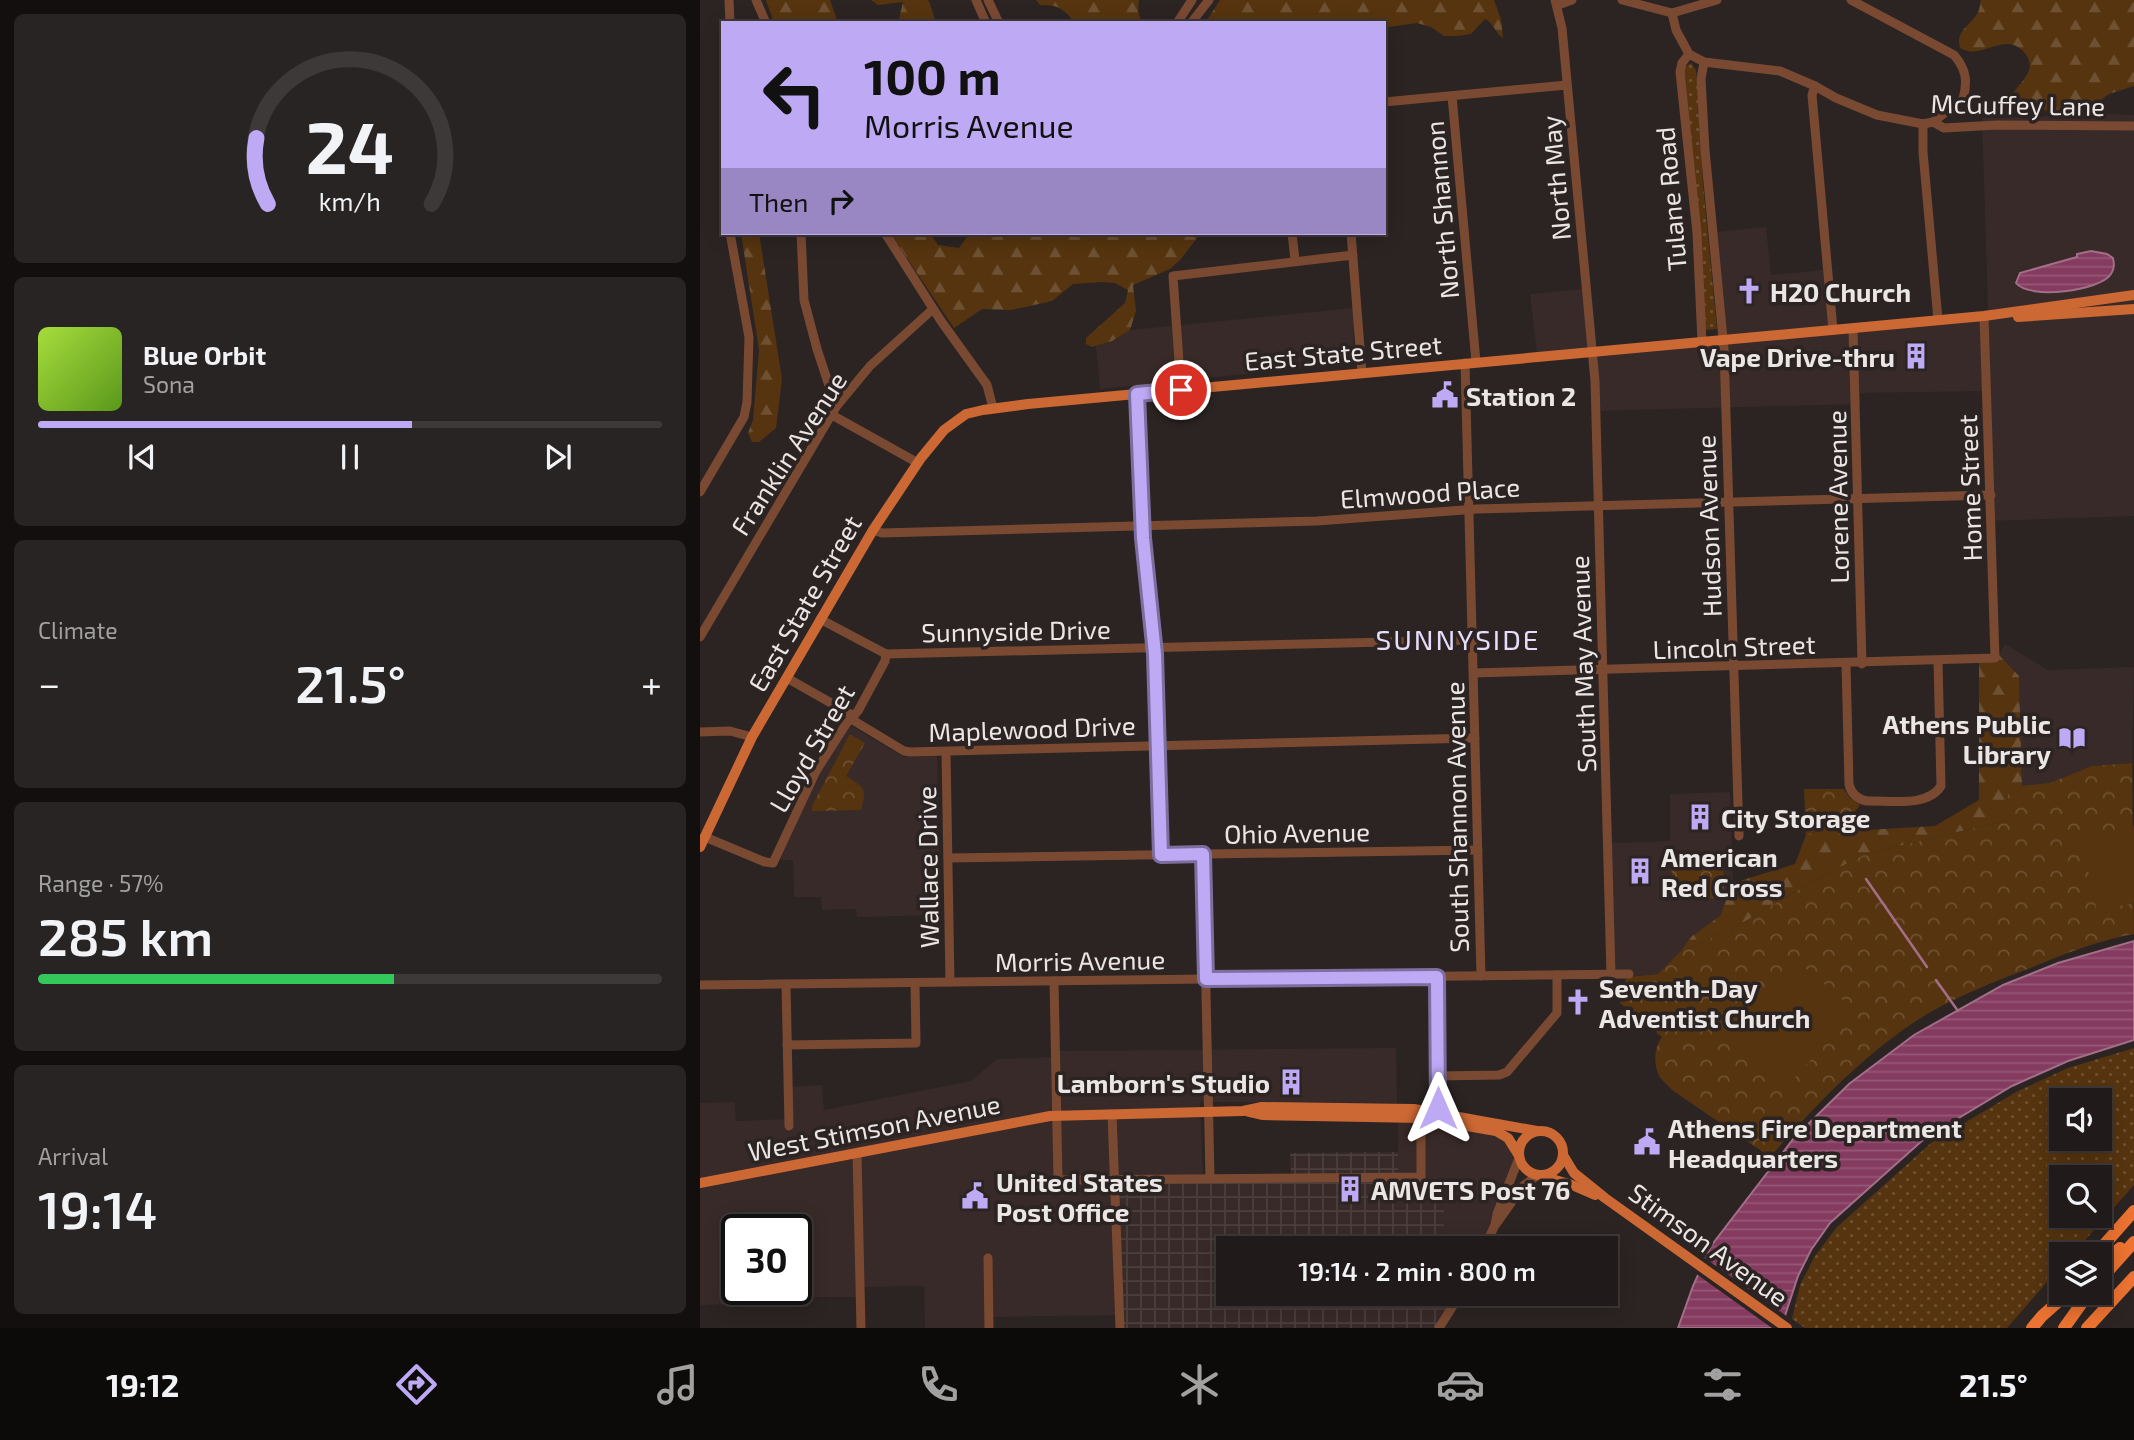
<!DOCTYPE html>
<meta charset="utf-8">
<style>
body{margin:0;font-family:"Exo 2",sans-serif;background:#282423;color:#f1f3f6;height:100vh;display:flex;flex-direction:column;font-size:26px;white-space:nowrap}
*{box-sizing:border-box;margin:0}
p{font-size:23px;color:#a2a1a2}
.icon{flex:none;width:38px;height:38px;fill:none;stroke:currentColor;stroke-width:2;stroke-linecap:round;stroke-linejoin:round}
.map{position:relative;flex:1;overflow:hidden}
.details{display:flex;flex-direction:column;gap:14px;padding:14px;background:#120f0e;width:700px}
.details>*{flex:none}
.banner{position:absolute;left:21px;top:21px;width:665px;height:214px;border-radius:0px;box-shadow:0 4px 18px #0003,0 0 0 2px #3d3939;background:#bea9f4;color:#111;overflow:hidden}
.fabs{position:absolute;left:1349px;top:1088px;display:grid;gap:14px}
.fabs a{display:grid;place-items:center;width:63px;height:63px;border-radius:0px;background:#201b1a;box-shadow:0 4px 18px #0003,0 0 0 2px #3d3939;font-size:35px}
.speed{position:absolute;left:21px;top:1214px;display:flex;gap:14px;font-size:35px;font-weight:700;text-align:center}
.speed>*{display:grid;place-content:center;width:91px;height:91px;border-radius:50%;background:#201b1a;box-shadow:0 4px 18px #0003,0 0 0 2px #3d3939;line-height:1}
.speed .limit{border:4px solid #111;border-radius:10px;background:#fff;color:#111}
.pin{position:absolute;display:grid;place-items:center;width:60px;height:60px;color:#fff;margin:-30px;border:4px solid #fff;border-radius:50%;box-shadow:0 2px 7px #0007}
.me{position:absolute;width:77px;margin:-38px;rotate:0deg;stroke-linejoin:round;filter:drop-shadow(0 0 5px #0008)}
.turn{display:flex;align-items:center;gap:24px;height:147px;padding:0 28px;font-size:32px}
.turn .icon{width:91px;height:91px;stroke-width:2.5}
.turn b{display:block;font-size:49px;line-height:60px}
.then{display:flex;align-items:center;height:66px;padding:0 28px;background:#0003;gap:14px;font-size:26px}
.big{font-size:52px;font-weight:600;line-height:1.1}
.details .tile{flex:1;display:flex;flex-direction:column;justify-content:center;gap:10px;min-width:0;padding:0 24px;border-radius:10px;background:#282423}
.details .dial{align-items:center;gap:0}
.dial svg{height:182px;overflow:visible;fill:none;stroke:#3d3939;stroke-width:7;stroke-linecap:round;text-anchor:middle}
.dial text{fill:#f1f3f6;stroke:none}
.song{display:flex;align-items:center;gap:21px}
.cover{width:84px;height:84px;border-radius:10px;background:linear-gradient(135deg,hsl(80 70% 55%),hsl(90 70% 35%))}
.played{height:7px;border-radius:4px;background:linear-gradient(90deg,#bea9f4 60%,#3d3939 60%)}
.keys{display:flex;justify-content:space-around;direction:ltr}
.heat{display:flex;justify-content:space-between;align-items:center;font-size:38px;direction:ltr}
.charge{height:10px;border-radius:5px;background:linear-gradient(90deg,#34c759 57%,#3d3939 0)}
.trip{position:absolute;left:516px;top:1236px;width:402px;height:70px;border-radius:0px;background:#201b1a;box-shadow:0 4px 18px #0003,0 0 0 2px #3d3939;font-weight:600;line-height:70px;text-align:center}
.tabs{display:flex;height:112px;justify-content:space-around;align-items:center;background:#0d0b0a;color:#a2a1a2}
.tabs .icon{width:49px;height:49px}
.tabs .on{color:#bea9f4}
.tabs b{font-size:32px;color:#f1f3f6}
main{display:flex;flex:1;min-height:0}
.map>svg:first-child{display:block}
</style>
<main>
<section class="details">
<div class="tile dial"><svg viewBox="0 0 100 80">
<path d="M14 69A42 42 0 1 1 86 69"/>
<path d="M14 69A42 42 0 0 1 9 40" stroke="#bea9f4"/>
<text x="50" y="56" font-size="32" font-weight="700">24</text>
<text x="50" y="72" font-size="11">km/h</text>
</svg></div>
<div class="tile">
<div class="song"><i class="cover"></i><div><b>Blue Orbit</b><p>Sona</p></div></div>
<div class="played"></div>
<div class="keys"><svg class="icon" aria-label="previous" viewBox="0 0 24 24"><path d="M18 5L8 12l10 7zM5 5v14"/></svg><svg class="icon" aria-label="pause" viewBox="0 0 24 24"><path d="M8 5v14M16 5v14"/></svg><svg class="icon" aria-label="next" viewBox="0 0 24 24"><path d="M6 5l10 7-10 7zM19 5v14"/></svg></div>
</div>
<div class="tile"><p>Climate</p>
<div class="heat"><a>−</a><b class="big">21.5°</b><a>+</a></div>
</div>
<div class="tile"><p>Range · 57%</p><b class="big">285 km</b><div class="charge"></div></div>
<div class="tile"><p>Arrival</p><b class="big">19:14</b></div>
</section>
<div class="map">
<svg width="1434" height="1328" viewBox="0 0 1434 1328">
<defs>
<pattern id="industrial-grid" width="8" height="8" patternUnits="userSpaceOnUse" patternTransform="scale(1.75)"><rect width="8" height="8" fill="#382a28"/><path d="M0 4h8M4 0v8" fill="none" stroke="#4b3f3d"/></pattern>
<pattern id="grass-dots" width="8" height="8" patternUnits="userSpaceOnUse" patternTransform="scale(1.75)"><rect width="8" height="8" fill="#56340f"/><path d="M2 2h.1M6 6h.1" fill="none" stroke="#6e5132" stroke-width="1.8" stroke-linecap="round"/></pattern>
<pattern id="forest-firs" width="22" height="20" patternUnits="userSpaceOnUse" patternTransform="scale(1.75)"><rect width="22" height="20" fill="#56340f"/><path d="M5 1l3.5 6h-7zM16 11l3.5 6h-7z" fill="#6e5132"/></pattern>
<pattern id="park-crowns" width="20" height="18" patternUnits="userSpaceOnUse" patternTransform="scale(1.75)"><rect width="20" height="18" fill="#56340f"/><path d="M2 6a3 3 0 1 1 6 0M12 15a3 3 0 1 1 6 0" fill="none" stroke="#6e5132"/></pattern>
<pattern id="water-rules" width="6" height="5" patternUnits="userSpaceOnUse" patternTransform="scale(1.75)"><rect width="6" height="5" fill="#843b5f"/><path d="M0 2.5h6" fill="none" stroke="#965776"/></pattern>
</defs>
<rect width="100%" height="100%" fill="#2b2423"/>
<g fill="#382a28" fill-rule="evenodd">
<polygon points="1415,114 1434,115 1434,516 1288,521 1284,391 1160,393 1160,404 893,411 890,358 838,362 830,294 882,289 890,354 1025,339 1015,232 1066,227 1071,275 1123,270 1130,327 1288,310 1282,118"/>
<polygon points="654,308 653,363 400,389 396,346 412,341 430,330"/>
<polygon points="1305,644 1348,670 1434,667 1432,763 1392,766 1349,783 1322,786 1319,676 1299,655"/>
<polygon points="148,724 204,757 237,756 241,915 157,917 156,909 122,910 121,897 94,897 93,860 81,860 79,853 111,785"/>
<polygon points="1030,792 1033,883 1020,916 992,936 980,952 958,974 913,978 910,843 970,841 970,794"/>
<path d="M696 1048 697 1103 500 1102 503 1174 415 1180 420 1315 289 1317V1328H225L224 1286 161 1287V1297H81L80 1303 0 1305V1103L35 1102 36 1121 88 1119V1087L122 1085 124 1110 271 1081 297 1059 355 1057V1051ZM37 1230H96V1290H37Z"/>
<polygon points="698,1121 796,1131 818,1154 784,1248 773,1248 744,1232 698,1177"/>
</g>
<polygon fill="url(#industrial-grid)" points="698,1152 698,1177 744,1178 744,1232 773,1248 528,1248 528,1293 761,1293 739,1328 420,1328 415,1180 591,1179 590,1153"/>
<g fill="url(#grass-dots)" fill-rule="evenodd">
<polygon points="991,63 996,70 1003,184 1017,329 1006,330 1002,315 983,68"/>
<path d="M1434 1048V1185L1372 1255H1362L1361 1266 1307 1328H1105L1092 1319 1100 1285 1115 1256 1136 1228 1231 1143 1318 1091 1368 1068ZM1362 1101H1400V1139H1362ZM1362 1178H1400V1216H1362Z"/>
</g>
<g fill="url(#forest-firs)">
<polygon points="66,0 130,0 137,20 136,23 74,23"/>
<polygon points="171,0 227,0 229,1 236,23 198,23 203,2 178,5"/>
<path d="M336 0H439L438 11 442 23H375C364 9 358 4 340 5Z"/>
<path d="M520 0H794L801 19 803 38C795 33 794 23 785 19L771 34 758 36H744L731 27 717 23 688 27 684 30V23H505Z"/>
<path d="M1281 0H1434V86L1409 94 1386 111 1378 114 1364 115 1344 110 1314 107 1309 104C1310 86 1344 73 1323 51 1303 31 1282 61 1260 48 1255 30 1271 26 1278 12 1280 8 1280 4 1281 0Z"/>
<polygon points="41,233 59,233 82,379 76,428 59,442 52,442 48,433 53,420 59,350"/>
<polygon points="190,233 230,233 238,245 259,248 270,233 501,233 480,260 470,269 433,285 436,311 430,330 412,341 392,347 386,344 386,338 425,303 428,290 415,283 401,282 373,284 352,301 311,310 282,309 254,328"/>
<polygon points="1299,655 1319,676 1322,786 1308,788 1308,820 1166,854 1115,880 1034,928 980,952 992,936 1020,916 1033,883 1095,864 1106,835 1148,821 1166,830 1235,826 1279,800 1279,662"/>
</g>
<g fill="url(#park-crowns)">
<path d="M150 734 165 743 146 776C165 788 167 788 161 810L112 811V806Z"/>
<path d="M1432 740 1434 934C1400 940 1366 953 1333 967 1294 982 1248 999 1213 1023 1158 1060 1113 1108 1070 1157L972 1090C968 1086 963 1081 960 1077 953 1066 954 1047 962 1037L920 1003V994L927 977 958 974 980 952 1034 928 1115 880 1166 854 1308 820V787L1349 783 1392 766 1432 763Z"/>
<polygon points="1104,789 1144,789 1149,797 1160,805 1148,821 1106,835"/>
<polygon points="1023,853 1024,898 973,900 971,855"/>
</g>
<g fill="#56340f">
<polygon points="1434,826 1434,903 1397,911 1381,838"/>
<polygon points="1099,963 1155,1010 1084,1090 1026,1041"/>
</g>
<g fill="url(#water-rules)" stroke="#a36e87" stroke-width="2">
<path d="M1391 251 1407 254 1413 258C1414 263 1415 268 1411 274 1400 291 1329 300 1316 283L1320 273 1377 257V254Z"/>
<polygon points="1434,941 1434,1040 1368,1061 1312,1086 1224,1139 1130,1223 1111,1250 1098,1276 1081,1328 978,1328 993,1286 1011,1246 1094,1138 1149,1084 1214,1035 1303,985 1358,963"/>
</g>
<polygon fill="#2b2423" points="1002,1256 1088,1317 1084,1328 1072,1328 995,1273"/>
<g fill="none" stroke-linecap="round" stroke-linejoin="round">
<g stroke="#a36e87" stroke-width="2.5">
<polyline points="1166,879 1227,967"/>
<polyline points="1236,980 1258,1011"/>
</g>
<g stroke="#7a4932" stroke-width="9">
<polyline points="29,0 30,23"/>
<polyline points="56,0 66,23"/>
<polyline points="276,0 286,23"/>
<polyline points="288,0 299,23"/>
<polyline points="855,0 862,28 895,381 911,975"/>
<polyline points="922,0 972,13 1017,0"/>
<path d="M1151 0 1254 55C1266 69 1268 81 1263 99L1233 122"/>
<polyline points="858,5 872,0"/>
<polyline points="972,13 976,30 989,54 1004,62 1080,71 1115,86 1136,98 1177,115 1223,124 1233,122 1244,128 1297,125 1434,126"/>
<polyline points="477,23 492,0"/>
<polyline points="491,23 509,0"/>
<polyline points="989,54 982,63 980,72 997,233 1002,342"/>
<polyline points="1004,62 1001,79 1005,150 1024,349 1039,836"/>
<polyline points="1115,86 1112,95 1133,330"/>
<polyline points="752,96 776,362"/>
<polyline points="684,102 867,85"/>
<polyline points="1223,124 1223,152 1238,320"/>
<polyline points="101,233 104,300 117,349 136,407"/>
<polyline points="185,233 241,321 287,385 293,408"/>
<polyline points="592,233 595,260"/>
<polyline points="651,233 662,373"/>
<polyline points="1153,329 1162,664"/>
<polyline points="765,363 781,976"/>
<polyline points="481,390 473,276 653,255"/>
<polyline points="437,394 443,537 455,654 461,855"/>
<polyline points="132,415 218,463"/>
<polyline points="0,492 44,417 47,402 49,337 30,233"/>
<polyline points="173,530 182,533 617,521 777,509 1291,495"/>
<polyline points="120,619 186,654 773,640"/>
<polyline points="0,637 136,407 170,366 233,309"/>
<path d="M1146 664 1149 784C1151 794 1157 799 1167 801 1189 800 1227 808 1241 786L1238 661"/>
<polyline points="774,673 1295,658 1284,316"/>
<polyline points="87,678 154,716"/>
<polyline points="151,719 204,751 210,752 775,738"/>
<polyline points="0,732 30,731 52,737"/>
<polyline points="246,752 250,982"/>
<polyline points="5,837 65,862 73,863 116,771 146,724 158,711 185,661 186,654"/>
<polyline points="503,854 510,1178"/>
<polyline points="248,858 778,850"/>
<polyline points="738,977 738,1112"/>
<polyline points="354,981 358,1180 721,1177 721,1118"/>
<polyline points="86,984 89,1126"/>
<polyline points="0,985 929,974"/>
<polyline points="87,1045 216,1043 215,983"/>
<polyline points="738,1076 799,1075 807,1072 857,1013 857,975"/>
<polyline points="412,1114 420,1328"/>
<polyline points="157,1153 161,1328"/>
<polyline points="797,1223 823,1186 838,1175"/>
<polyline points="784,1248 795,1225 797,1214 819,1158"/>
<polyline points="288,1258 289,1328"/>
<polyline points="739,1328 761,1293"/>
</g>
<g stroke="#cc6834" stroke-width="10">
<polyline points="1318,317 1434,309"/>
<polyline points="0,847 52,737 173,530 221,458 244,430 266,414 283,410 328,404 1284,316 1434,295"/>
<polyline points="549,1112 562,1115 721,1118 796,1131 808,1138 818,1154"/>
<circle cx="841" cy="1153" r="22"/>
<polyline points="863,1155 874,1173 905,1198 1087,1328"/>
<polyline points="842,1176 872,1185 895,1195"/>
<polyline points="0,1183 350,1116 543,1111 562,1107 714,1109 837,1131"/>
</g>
<g stroke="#ec7331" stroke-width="12">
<polyline points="1395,1255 1434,1211"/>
<polyline points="1400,1265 1420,1248"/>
<polyline points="1400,1280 1434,1242"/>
<polyline points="1332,1328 1342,1316 1368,1293"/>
<polyline points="1364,1328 1389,1293"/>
<polyline points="1387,1328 1434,1277"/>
</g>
</g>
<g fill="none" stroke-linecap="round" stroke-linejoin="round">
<g stroke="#7c6e9f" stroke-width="18">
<polyline id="route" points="481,390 437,394 443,538 455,654 461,855 503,854 506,979 737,977 738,1108"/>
</g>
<use href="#route" stroke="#bea9f4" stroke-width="12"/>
</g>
<defs>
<g id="church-bare" transform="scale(2.1)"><path d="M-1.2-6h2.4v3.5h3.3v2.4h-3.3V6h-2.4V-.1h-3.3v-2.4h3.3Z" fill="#bea9f4" stroke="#2b2423" stroke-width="2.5" paint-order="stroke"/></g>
<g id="building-bare" transform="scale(2.1)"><path d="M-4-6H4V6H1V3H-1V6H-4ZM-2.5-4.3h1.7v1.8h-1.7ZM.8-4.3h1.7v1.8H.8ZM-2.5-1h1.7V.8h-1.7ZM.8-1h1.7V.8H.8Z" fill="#bea9f4" stroke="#2b2423" stroke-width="2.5" paint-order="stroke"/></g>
<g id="civic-bare" transform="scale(2.1)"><path d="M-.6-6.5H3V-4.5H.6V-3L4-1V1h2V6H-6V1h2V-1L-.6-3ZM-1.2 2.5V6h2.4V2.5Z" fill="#bea9f4" stroke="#2b2423" stroke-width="2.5" paint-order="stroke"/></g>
<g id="library-bare" transform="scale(2.1)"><path d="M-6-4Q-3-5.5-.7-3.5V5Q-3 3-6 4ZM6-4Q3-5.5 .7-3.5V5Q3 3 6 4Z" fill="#bea9f4" stroke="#2b2423" stroke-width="2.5" paint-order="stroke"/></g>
</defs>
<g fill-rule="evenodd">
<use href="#church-bare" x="1049" y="291"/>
<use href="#building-bare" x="1216" y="356"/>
<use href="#civic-bare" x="745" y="395"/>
<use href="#library-bare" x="1372" y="738"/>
<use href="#building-bare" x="1000" y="817"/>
<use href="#building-bare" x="940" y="871"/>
<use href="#church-bare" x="878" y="1002"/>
<use href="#building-bare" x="591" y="1082"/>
<use href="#civic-bare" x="947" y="1142"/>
<use href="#building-bare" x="650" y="1189"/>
<use href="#civic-bare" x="275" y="1196"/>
</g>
<g text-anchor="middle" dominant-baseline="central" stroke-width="7" stroke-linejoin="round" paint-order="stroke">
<g font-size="26" fill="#eae6e5" stroke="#2b2423">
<text transform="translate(1318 104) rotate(1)">McGuffey Lane</text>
<text transform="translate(855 178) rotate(-95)">North May</text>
<text transform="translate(970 199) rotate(-95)">Tulane Road</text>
<text transform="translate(741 210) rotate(-95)">North Shannon</text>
<text transform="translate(643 352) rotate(-5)">East State Street</text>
<text transform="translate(88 453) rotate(-57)">Franklin Avenue</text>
<text transform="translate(1269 488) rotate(-92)">Home Street</text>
<text transform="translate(730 492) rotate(-4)">Elmwood Place</text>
<text transform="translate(1137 497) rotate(-91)">Lorene Avenue</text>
<text transform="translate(1008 526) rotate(-92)">Hudson Avenue</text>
<text transform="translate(104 603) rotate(-60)">East State Street</text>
<text transform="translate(316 630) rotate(-1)">Sunnyside Drive</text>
<text transform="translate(1034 646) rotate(-2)">Lincoln Street</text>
<text transform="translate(882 664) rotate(-92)">South May Avenue</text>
<text transform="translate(332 728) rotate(-2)">Maplewood Drive</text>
<text transform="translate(111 748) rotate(-60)">Lloyd Street</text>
<text transform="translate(756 817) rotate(-91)">South Shannon Avenue</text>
<text transform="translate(597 832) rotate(-1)">Ohio Avenue</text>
<text transform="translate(227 867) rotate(-91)">Wallace Drive</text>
<text transform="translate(380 960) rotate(-1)">Morris Avenue</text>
<text transform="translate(174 1127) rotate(-11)">West Stimson Avenue</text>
<text transform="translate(1009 1244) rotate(36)">Stimson Avenue</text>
</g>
<g font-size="26" font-weight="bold" fill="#eae6e5" stroke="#2b2423" text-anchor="start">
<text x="1070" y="291">H20 Church</text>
<text x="1195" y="356" text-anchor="end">Vape Drive-thru</text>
<text x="766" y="395">Station 2</text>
<text x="1351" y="723" text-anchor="end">Athens Public<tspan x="1351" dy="30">Library</tspan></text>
<text x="1021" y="817">City Storage</text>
<text x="961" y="856">American<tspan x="961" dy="30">Red Cross</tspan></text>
<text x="899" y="987">Seventh-Day<tspan x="899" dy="30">Adventist Church</tspan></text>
<text x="570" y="1082" text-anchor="end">Lamborn's Studio</text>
<text x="968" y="1127">Athens Fire Department<tspan x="968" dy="30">Headquarters</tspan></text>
<text x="296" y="1181">United States<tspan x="296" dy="30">Post Office</tspan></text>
<text x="671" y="1189">AMVETS Post 76</text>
</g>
<g font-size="28" letter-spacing="2" fill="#e5ddfa" stroke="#2b2423">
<text x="758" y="639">SUNNYSIDE</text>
</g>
</g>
</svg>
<div class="fabs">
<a><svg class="icon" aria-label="sound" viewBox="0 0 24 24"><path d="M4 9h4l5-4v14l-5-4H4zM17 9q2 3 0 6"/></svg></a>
<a><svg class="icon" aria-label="search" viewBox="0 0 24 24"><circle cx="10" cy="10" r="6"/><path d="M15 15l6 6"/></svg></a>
<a><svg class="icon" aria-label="layers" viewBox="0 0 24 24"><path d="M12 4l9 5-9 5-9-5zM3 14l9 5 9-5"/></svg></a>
</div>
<div class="speed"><div class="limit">30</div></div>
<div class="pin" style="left:481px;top:390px;background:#d93025"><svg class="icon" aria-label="arrive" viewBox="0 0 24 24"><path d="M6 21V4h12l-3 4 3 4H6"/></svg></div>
<svg class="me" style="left:738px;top:1108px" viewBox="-20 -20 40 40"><path d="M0-17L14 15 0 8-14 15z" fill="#bea9f4" stroke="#fff" stroke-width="4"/></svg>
<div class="trip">19:14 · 2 min · 800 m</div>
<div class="banner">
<div class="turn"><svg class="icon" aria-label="left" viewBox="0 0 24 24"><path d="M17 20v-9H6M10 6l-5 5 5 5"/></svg><div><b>100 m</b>Morris Avenue</div></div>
<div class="then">Then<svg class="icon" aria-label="right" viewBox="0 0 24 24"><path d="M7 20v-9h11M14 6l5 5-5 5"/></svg></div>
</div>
</div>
</main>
<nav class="tabs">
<b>19:12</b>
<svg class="icon on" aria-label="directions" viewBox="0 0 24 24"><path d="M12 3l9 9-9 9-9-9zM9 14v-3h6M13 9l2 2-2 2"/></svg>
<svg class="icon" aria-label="music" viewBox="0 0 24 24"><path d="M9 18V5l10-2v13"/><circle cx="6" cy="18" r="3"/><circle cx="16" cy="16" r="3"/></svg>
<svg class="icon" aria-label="phone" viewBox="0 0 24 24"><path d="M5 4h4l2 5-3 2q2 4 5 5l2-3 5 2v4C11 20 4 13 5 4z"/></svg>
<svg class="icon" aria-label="climate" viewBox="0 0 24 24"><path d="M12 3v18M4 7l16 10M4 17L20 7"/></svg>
<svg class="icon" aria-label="car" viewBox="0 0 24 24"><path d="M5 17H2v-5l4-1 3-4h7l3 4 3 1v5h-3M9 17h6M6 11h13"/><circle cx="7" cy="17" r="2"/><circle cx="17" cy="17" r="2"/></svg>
<svg class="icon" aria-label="filters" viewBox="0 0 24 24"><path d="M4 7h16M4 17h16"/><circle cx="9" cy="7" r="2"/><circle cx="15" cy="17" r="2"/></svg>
<b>21.5°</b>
</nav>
